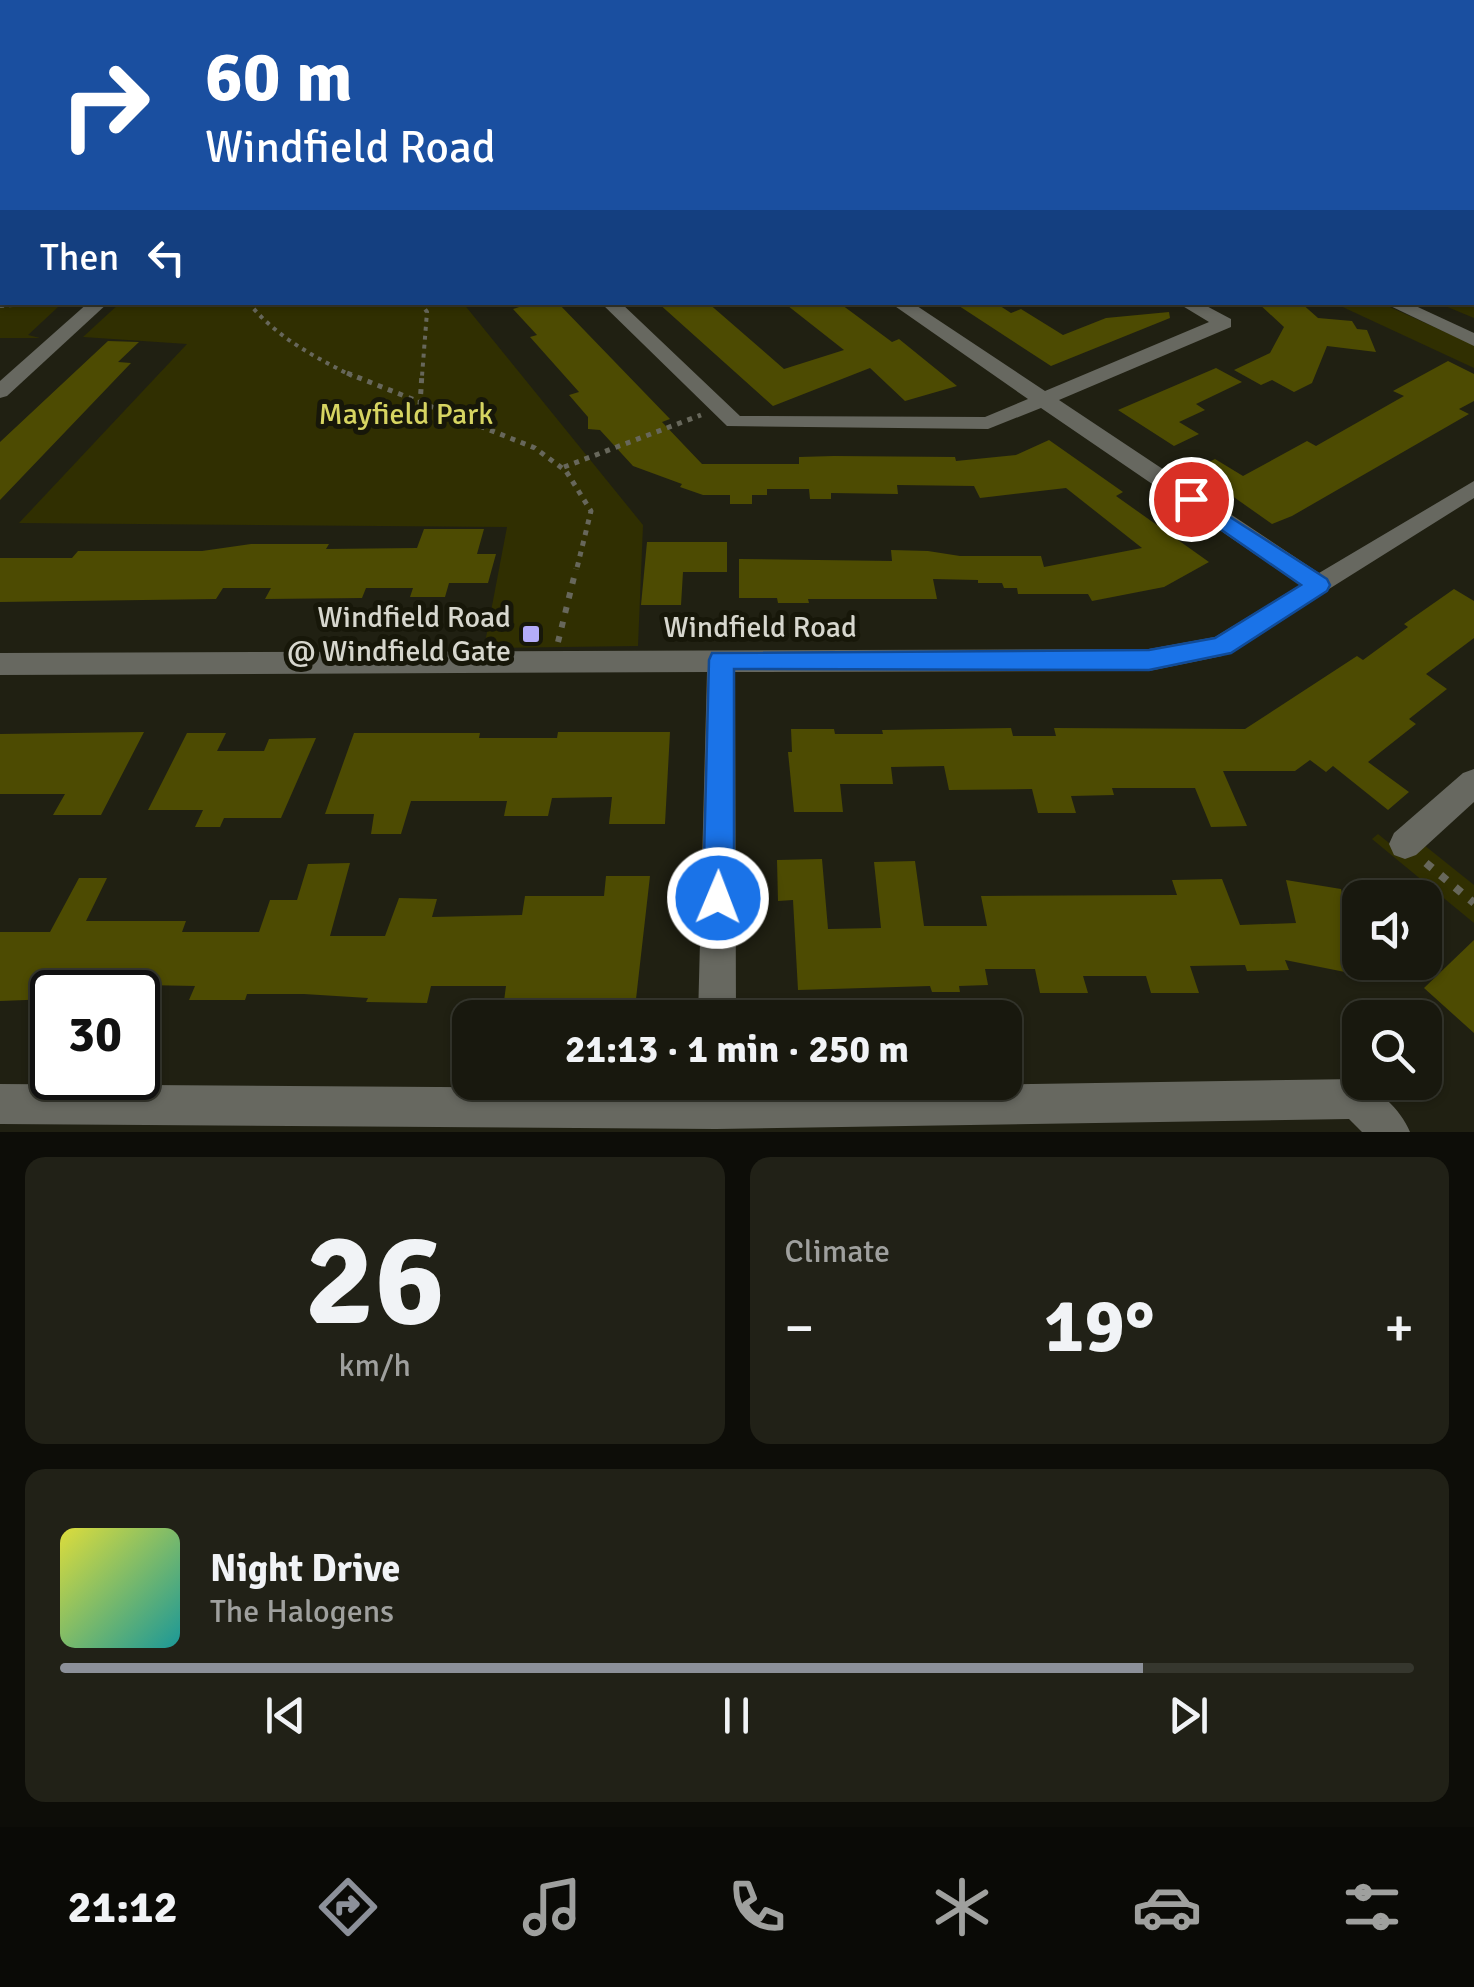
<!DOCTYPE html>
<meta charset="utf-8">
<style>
body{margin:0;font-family:Signika,sans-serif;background:#212117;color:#f1f3f6;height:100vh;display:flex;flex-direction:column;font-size:38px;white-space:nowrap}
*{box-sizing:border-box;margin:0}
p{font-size:32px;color:#9fa09e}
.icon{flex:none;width:55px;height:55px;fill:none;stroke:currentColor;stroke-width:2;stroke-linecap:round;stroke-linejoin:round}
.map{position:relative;height:1132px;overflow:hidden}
.panel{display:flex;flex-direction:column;gap:25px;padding:25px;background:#0d0d08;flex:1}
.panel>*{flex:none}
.guide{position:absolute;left:0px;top:0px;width:1475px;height:305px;box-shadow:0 2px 8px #0004,0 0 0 2px #36372e;background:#1a4fa0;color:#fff;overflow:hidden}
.tools{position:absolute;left:1342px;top:880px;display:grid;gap:20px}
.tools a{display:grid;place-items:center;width:100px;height:100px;border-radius:20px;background:#18180e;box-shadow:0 2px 8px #0004,0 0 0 2px #36372e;font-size:50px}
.speed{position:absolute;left:30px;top:970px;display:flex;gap:20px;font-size:50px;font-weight:700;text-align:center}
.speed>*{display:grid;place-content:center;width:130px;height:130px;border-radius:50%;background:#18180e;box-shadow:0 2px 8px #0004,0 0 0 2px #36372e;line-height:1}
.speed .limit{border:5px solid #111;border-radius:15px;background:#fff;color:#111}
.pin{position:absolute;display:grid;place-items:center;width:85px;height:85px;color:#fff;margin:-42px;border:5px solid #fff;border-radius:50%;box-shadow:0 2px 10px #0007}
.me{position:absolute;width:110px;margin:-55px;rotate:1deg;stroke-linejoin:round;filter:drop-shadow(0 0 8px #0008)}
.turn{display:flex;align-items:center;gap:35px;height:210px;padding:0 40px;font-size:45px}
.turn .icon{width:130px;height:130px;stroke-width:2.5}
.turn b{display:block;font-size:70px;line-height:85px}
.then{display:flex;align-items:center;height:95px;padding:0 40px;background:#0003;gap:20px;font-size:38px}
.big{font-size:75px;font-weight:700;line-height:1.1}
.panel .card{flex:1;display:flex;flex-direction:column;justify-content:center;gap:15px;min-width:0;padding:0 35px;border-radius:20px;background:#212117}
.panel .dial{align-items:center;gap:0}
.dial b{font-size:130px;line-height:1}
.song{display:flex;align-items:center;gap:30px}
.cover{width:120px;height:120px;border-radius:15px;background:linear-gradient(135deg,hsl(60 70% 55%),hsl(180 70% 35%))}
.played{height:10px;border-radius:5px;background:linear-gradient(90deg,#8c9099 80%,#36372e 80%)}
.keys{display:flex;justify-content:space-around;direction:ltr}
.heat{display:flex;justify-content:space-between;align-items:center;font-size:55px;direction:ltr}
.panel .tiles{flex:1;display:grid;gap:25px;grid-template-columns:1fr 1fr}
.card:last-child{grid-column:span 2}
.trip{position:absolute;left:452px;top:1000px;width:570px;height:100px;border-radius:20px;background:#18180e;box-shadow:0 2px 8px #0004,0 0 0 2px #36372e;font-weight:700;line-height:100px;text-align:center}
.dock{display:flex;height:160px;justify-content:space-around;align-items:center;background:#0a0a06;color:#9fa09e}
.dock .icon{width:70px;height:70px}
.dock .active{color:#8c9099}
.dock b{font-size:45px;color:#f1f3f6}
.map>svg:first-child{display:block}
</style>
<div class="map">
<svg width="1474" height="1132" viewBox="0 0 1474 1132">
<rect width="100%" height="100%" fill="#202012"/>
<g fill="#302f01">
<polygon points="0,0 681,0 2,2 2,24"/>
<polygon points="747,0 1474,0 1474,318 1438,303 1472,302 1472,2"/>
<polygon points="0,259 2,302 82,303 58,307 28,335 40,338 0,338"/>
<polygon points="121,302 463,303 643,525 638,646 484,648 507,527 19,523 187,344 83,337"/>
<polygon points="1334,303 1381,303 1474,345 1474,368"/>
<polygon points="1378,834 1394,847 1424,845 1474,885 1474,923 1372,839"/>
</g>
<g fill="#4d4b02">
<polygon points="535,302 557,302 670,419 662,422 702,464 799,464 799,457 834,456 955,457 956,461 1016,455 1049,440 1123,492 1116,496 1209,562 1164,587 1092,601 1088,594 1018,594 1017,588 1004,588 1002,583 978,583 978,580 933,579 937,599 808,599 809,603 778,603 777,598 739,598 739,559 892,561 891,550 928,551 960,556 1041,556 1044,567 1142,548 1066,488 980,498 974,486 897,485 898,494 831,493 831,499 810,499 809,489 767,489 767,495 752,495 752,504 730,504 730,495 703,495 680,487 682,484 633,466 600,430 588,429 588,417 569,395 579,392 530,337 537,335 513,309"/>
<polygon points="657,302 707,302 784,369 844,350 783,302 838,302 892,342 899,339 957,386 905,401 870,368 773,406"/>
<polygon points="953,302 994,302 1011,313 1021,309 1063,335 1106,318 1169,312 1170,318 1051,366"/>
<polygon points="1257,302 1300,302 1318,318 1352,321 1357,329 1367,330 1376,352 1327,346 1312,383 1294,392 1272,380 1261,385 1234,370 1270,353 1284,327"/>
<polygon points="108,341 139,342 118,362 131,363 0,500 0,442"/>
<polygon points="1448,361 1474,374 1474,401 1459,409 1469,414 1292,516 1272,524 1194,469 1215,459 1243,476 1307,441 1316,446 1404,396 1393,391"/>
<polygon points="1216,368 1242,382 1196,404 1205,410 1179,422 1199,434 1174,446 1118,410"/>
<polygon points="424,529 484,529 477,554 496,554 488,583 449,583 445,597 410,597 413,588 366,588 362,598 265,599 271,588 223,588 216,599 0,602 0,558 72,558 78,551 202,551 251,544 329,544 326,549 417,548"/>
<polygon points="647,542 727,542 727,572 683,572 681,605 641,605"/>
<polygon points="1454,589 1474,601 1474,638 1426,674 1447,689 1409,719 1416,724 1368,762 1409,792 1388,810 1333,766 1326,772 1310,760 1295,771 1223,771 1247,826 1211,827 1195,788 1112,788 1114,795 1071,796 1076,813 1038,813 1032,789 949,790 944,766 891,767 893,784 840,784 843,812 794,812 788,752 792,752 791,729 834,729 835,734 883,734 882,730 1011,728 1013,736 1056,736 1054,728 1245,729 1357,656 1363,660 1408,627 1404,624"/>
<polygon points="144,732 101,815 53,815 65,794 0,794 0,734"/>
<polygon points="558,732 670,732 665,824 609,824 612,797 552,798 548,816 504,816 507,801 411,801 401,834 371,834 374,814 325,814 354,733 480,733 479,738 557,738"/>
<polygon points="187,733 226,733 217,751 264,751 269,739 316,738 281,818 224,818 220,827 195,827 203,810 148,810"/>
<polygon points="822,859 828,929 881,928 874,862 915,861 924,926 987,926 981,896 1177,895 1172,880 1222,879 1240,925 1296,923 1286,880 1341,889 1344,902 1360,904 1360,975 1285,960 1289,970 1247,971 1245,965 1190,966 1199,993 1151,993 1146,976 1083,976 1088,993 1040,993 1035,969 985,969 988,985 959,986 960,992 932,992 930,986 798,990 793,900 778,901 777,860"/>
<polygon points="350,863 330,936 385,936 399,898 437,899 432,917 522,915 525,896 604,896 606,876 650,876 636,999 504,1001 506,986 431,986 427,1003 366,1002 368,998 304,994 247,994 245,1000 189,1000 195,986 94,984 90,992 52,992 52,999 0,1001 0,932 50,932 79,878 107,878 86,921 186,921 182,932 259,932 270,900 297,900 308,864"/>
<polygon points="1474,940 1474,1033 1424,988"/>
</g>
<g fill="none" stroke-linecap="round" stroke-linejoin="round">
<g stroke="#67675b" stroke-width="2.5" stroke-dasharray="2.5 4" stroke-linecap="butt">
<polyline points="264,0 292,2"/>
<polyline points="696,0 703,2"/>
<polyline points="64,2 69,0"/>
<polyline points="452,2 465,0"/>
</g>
<g stroke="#67675b" stroke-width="4" stroke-dasharray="4 5" stroke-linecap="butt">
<path d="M248 302C276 337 313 356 352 376"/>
<polyline points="420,302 427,312 422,376"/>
<polyline points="0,306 54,302"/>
</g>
<g stroke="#67675b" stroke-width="5" stroke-dasharray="5 6" stroke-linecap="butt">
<polyline points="347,373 535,448 566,471 591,511 576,572"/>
<polyline points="420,405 422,373"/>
<polyline points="564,467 701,415"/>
</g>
<polyline stroke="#67675b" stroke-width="6" stroke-dasharray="6 9" stroke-linecap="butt" points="558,642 576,569"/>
<polyline stroke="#67675b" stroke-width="8" stroke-dasharray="8 11" stroke-linecap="butt" points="1426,863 1474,903"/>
<g fill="#676860" fill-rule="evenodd">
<polygon points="722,0 737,0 738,2 725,2"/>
<polygon points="2,74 2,82 0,83 0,75"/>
<rect x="0" y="108" width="2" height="8"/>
<polygon points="89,302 109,302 7,396 0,398 0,381"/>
<polygon points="600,302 620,302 740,416 985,417 1028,399 889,302 911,302 1045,391 1209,322 1176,302 1199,302 1231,319 1231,327 1059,400 1319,573 1474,481 1474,498 1222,656 1149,671 735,672 736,1018 698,1018 707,672 0,675 0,653 1149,649 1215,637 1300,585 1041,408 988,429 727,426"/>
<polygon points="1382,302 1407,302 1474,333 1474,346"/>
<polygon points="1474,769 1474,802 1416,855 1405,859 1394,855 1389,844 1394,833 1463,773"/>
<path d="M1357 1079C1377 1089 1400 1108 1410 1132H1362L1349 1119 716 1129 0 1124V1084L716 1089Z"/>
</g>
</g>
<polygon fill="#1a73e8" stroke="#114b97" stroke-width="2.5" points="1191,492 1327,579 1330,585 1327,591 1231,653 1149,670 734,669 734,898 729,909 718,913 708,909 703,898 709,660 712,653 1149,650 1215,638 1301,585 1184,504 1181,499 1184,494"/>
<rect fill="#b4acf9" stroke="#171709" stroke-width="4" x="521" y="624" width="20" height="20" rx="5"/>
<g text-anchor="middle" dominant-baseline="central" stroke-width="10" stroke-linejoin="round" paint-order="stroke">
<g font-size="30" fill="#d6d461" stroke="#171709">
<text x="406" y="414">Mayfield Park</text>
</g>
<g font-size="30" fill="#d7d7ce" stroke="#171709" text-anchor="end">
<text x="511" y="617">Windfield Road<tspan x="511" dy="34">@ Windfield Gate</tspan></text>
</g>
<g font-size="30" fill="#d7d7ce" stroke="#171709">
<text x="760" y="627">Windfield Road</text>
</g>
</g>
</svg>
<div class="tools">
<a><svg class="icon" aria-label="sound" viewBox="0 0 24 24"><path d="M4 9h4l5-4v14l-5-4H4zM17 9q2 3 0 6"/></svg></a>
<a><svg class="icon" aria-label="search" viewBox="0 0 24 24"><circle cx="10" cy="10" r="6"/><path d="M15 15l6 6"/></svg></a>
</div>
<div class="speed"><div class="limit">30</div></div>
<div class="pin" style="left:1191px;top:499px;background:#d93025"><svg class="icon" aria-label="arrive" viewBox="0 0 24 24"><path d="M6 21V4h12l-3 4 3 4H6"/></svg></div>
<svg class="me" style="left:718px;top:898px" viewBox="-20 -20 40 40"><circle r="17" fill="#1a73e8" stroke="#fff" stroke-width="3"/><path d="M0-11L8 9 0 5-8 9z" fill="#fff"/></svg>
<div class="trip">21:13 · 1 min · 250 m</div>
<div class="guide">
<div class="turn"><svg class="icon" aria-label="right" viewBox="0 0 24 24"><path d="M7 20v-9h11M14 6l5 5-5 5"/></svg><div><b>60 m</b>Windfield Road</div></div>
<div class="then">Then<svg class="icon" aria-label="left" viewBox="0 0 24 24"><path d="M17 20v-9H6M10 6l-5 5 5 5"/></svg></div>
</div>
</div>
<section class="panel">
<div class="tiles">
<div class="card dial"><b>26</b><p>km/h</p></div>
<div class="card"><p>Climate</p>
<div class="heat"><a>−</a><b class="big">19°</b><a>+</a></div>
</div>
<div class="card">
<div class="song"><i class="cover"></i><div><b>Night Drive</b><p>The Halogens</p></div></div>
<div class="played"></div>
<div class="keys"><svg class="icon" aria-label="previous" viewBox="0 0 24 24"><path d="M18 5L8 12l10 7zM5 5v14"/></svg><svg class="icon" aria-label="pause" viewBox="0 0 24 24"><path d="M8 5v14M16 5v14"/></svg><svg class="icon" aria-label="next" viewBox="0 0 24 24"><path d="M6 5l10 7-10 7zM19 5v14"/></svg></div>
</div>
</div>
</section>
<nav class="dock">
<b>21:12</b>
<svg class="icon active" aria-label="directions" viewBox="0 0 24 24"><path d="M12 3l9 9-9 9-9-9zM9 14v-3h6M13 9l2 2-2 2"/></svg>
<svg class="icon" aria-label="music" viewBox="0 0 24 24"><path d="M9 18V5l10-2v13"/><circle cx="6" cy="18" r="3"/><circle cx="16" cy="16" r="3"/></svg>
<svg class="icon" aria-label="phone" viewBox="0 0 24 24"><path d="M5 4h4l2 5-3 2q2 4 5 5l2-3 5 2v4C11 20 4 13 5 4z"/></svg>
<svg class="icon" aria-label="climate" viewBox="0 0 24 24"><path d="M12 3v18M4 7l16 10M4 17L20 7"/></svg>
<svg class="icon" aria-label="car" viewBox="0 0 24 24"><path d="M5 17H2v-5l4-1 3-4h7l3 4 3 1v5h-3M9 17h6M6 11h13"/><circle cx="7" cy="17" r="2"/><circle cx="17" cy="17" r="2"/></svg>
<svg class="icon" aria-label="filters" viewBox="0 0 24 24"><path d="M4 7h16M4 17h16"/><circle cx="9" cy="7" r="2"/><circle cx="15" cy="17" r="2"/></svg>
</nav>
